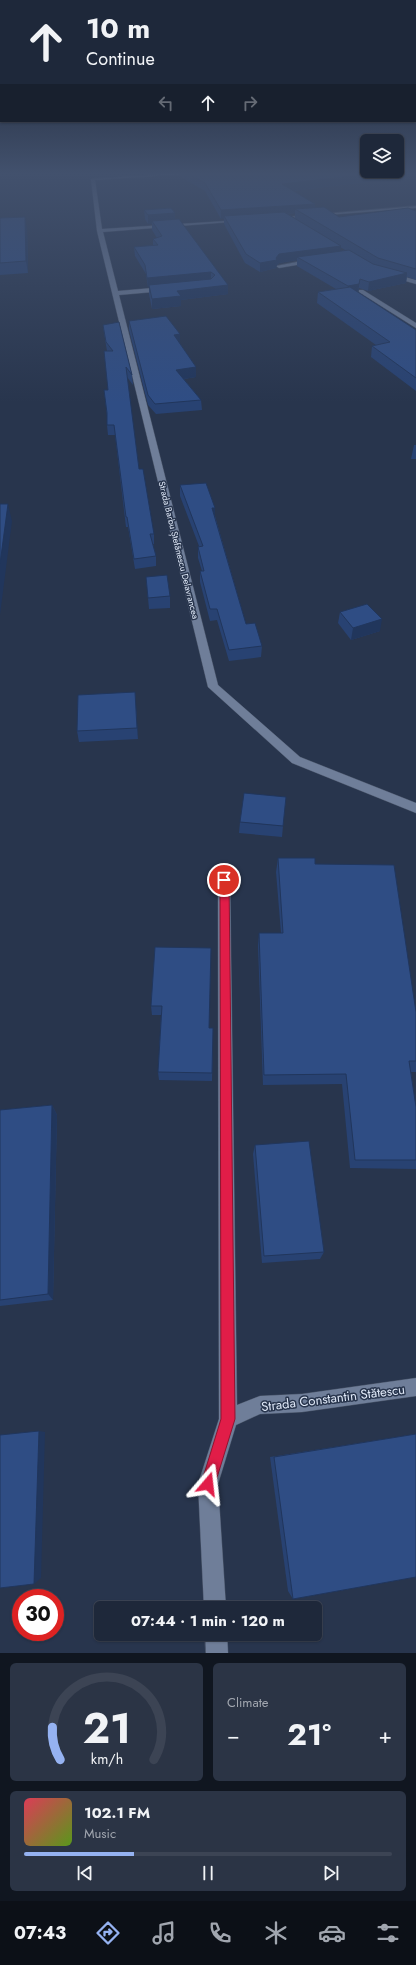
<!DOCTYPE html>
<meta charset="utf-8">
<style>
body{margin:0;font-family:Jost,sans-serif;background:#2b3445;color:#f1f3f6;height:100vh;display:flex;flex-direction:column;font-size:15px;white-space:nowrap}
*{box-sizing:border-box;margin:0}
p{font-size:13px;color:#a1a6af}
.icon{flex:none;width:22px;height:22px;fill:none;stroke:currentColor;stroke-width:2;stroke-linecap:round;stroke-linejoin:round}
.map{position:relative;height:1653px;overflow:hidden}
.details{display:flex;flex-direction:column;gap:10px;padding:10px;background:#101620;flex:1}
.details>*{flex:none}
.hud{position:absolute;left:0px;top:0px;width:416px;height:122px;box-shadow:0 1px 3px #0004,0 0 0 1px #3c4454;background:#1e283a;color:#f1f3f6;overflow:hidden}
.fabs{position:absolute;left:360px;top:134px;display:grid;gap:8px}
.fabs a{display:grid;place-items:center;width:44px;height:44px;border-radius:6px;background:#1e283a;box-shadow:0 1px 3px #0004,0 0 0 1px #3c4454;font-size:20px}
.speed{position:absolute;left:12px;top:1589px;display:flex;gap:8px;font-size:20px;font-weight:700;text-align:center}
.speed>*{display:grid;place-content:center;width:52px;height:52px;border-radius:50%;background:#1e283a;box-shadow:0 1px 3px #0004,0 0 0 1px #3c4454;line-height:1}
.speed .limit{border:6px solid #d22;background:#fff;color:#111}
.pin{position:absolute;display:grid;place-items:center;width:34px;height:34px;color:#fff;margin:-17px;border:2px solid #fff;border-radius:50%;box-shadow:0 1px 4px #0007}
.me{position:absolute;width:44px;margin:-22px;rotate:17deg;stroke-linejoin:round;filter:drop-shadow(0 0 3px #0008)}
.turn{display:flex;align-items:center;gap:14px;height:84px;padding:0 20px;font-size:18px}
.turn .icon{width:52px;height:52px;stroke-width:2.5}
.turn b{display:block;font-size:28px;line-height:34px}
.lanes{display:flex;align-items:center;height:38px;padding:0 20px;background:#0003;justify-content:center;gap:20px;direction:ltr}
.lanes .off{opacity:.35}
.big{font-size:30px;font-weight:700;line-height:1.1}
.details .widget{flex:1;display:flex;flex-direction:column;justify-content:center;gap:6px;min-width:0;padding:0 14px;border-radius:6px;background:#2b3445}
.details .dial{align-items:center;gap:0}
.dial svg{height:104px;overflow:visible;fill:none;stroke:#3c4454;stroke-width:7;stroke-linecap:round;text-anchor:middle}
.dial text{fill:#f1f3f6;stroke:none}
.song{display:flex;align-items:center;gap:12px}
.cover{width:48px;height:48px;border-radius:6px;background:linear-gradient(135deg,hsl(350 70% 55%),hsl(90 70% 35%))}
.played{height:4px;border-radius:2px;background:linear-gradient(90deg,#95b2f1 30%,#3c4454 30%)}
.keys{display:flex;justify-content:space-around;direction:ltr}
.heat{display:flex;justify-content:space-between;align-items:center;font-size:22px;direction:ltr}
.details .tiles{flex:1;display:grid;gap:10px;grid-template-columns:1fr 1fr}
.widget:last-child{grid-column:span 2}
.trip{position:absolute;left:94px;top:1601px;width:228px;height:40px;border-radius:6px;background:#1e283a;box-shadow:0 1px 3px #0004,0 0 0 1px #3c4454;font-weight:700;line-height:40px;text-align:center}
.tabs{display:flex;height:64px;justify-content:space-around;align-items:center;background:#0c1017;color:#a1a6af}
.tabs .icon{width:28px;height:28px}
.tabs .selected{color:#95b2f1}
.tabs b{font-size:18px;color:#f1f3f6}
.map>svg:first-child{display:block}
</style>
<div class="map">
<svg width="416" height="1653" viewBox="0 0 416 1653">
<rect width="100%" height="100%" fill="#28354d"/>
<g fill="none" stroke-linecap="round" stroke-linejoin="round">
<g stroke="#475266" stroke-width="1">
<g id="street">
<polygon points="193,172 216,172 95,180 102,229 241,220 243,221 103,232 118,291 164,287 167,289 164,291 119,295 218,685 300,757 416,803 416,813 292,763 208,687 97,231 91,179"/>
<polygon points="416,206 416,208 277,219 275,218"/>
<polygon points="312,259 314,262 279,268 276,266"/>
<polygon points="390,273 416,280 416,284 388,276"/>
<polygon points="359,290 363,290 416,323 416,328 359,292"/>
<polygon points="224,875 228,876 230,880 237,1405 260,1396 302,1394 416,1378 416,1396 302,1412 260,1414 236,1425 218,1484 226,1608 204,1608 198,1484 219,1419 218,880 220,876"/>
<polygon points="205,1634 227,1634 228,1653 206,1653"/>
</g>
</g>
<use href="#street" fill="#6f7e99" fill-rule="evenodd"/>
</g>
<g fill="#284272" fill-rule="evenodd">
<path d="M179 172H416V176L293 191 315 204V208L339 217 416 211V280L407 277 406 283 368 291 359 288 358 292 416 330V391L371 357 372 346 376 345 317 303 318 292 336 289 297 266V260L279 263 277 265 276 268 260 272 245 263 224 224V219H221L205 191 179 176ZM295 213V218L288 214ZM340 247 347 251 340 252Z"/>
<polygon points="144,210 175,213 175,219 179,219 228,294 181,300 181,306 152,309 149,294 149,287 148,287 146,274 135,256 134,247 153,246 153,239 157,238 152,230 152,224 148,224 145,219"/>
<polygon points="0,218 27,229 28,273 0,275"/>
<polygon points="129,321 180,334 180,344 196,367 196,377 184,379 201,400 202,410 156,414 148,405 129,330"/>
<polygon points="103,325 132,375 133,385 127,377 139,469 154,534 154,544 153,544 156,556 156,566 135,569 128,527 126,527 115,435 108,435 107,425 107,416 104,390 108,390 107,351 104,333"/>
<polygon points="414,445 416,445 416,459 411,459"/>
<polygon points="180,485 215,508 215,516 246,624 262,646 261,657 229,661 217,620 210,621 200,582 200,571 202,571 198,558 198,547 199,546 180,496"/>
<polygon points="146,577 170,596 170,608 149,609"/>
<polygon points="340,612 380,631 351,640 338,623"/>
<polygon points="135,692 138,739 79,742 77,731"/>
<polygon points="240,822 283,826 282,837 239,833"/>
<polygon points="278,858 315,864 416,1012 416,1072 411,1072 416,1107 416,1169 350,1168 342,1084 263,1085 258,946 259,933 281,933 276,872"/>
<polygon points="155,947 209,1028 213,1028 212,1081 159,1080 158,1072 161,1015 152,1015 151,1006"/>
<polygon points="52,1105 57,1115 53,1300 0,1306 0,1110"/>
<polygon points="255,1145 324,1252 320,1259 262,1263 253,1154"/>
<polygon points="416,1434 416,1577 293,1599 288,1591 270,1457"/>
</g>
<g fill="#21365c">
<polygon points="386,172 416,172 416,176 282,192 282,184"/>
<polygon points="315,204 314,212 295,209 295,213 225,218 224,216 224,219 221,219 221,210"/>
<polygon points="175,213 175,222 152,221 152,224 148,224 148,215"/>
<polygon points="25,217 27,229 28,273 26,261"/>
<polygon points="341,246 340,254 297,257 297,260 279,263 277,265 276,268 260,272 260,263 276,258 279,254"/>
<polygon points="211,272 211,282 149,285 149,287 148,287 147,278"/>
<polygon points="407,273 406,283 368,291 369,282"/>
<polygon points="360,279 358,293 346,296 348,286"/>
<polygon points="228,285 228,294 181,300 181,306 152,309 152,299 177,291"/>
<polygon points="180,334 180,344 174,335"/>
<polygon points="196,367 196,377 177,380 176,370"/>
<polygon points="8,504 12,521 0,615 0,564"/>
<polygon points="212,508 215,508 215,519"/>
<polygon points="382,619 380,631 351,640 353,628"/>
<polygon points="135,692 136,703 138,739 137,728"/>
<polygon points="52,1105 57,1115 53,1300 48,1294"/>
<polygon points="39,1431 45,1432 41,1578 34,1584"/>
</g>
<g fill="#2f4d84" stroke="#21365c">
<polygon points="185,172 386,172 282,184 315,204 221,210 205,183"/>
<polygon points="324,207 339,217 408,208 416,211 416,269 378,258 295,209"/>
<polygon points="171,208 175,213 148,215 144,210"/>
<polygon points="284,212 341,246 279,254 276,258 277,260 260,263 246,254 224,216"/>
<polygon points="25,217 26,261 0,263 0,218"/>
<polygon points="179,219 228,285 177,291 181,296 152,299 149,285 211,279 215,275 211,272 147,278 145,265 134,247 158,245 153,239 162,236 152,221"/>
<polygon points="349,250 373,264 407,273 369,282 360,279 359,284 348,286 297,257"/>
<polygon points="350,287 416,330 416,378 372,346 390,342 318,292"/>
<polygon points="166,316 180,334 174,335 196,367 176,370 201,400 155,404 148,395 129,321"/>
<polygon points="119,322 132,375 126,367 139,469 143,469 154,534 150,534 156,556 134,559 127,517 126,517 114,425 107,425 107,413 104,390 108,390 104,351 113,351 106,342 103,325"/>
<polygon points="206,483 215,508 212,508 246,624 255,623 262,646 229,650 217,609 210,609 200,571 204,571 198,547 203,546 180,485"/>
<polygon points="0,504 8,504 0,564"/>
<polygon points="167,575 170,596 148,598 146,577"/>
<polygon points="367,604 382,619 353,628 340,612"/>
<polygon points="135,692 137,728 77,731 78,695"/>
<polygon points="244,793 286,797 283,826 240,822"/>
<polygon points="278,858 315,858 315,864 394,865 416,1012 416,1061 409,1061 416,1107 416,1160 355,1160 346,1074 264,1075 259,933 283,933"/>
<polygon points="155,947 211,948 209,1028 213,1028 212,1073 158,1072 162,1006 151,1006"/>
<polygon points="52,1105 48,1294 0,1300 0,1110"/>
<polygon points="309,1141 324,1252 264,1256 255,1145"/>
<polygon points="39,1431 34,1584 0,1588 0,1435"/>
<polygon points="416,1434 416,1577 293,1599 274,1457"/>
</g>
<linearGradient id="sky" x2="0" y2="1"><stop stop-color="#161d2a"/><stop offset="0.43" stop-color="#42516d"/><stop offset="1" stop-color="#42516d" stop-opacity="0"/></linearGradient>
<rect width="416" height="403" fill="url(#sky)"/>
<polygon fill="#e11d48" stroke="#92132f" points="224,876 229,880 235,1419 215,1484 213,1489 208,1491 203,1489 201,1484 221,1419 220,880"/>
<g text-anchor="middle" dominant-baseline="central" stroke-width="3" stroke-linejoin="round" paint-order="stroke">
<g font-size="9" fill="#e1eaf9" stroke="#28354d">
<text transform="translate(179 550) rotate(76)">Strada Barbu Ștefănescu Delavrancea</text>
</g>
<g font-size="13" fill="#e1eaf9" stroke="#28354d">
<text transform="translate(333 1398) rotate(-7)">Strada Constantin Stătescu</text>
</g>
</g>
</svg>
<div class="fabs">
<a><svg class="icon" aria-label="layers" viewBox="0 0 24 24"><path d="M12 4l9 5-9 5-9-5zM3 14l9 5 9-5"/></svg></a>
</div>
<div class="speed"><div class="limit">30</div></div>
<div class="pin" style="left:224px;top:880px;background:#d93025"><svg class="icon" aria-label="arrive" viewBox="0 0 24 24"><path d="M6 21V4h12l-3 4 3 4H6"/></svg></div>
<svg class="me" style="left:208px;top:1484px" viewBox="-20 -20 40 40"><path d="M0-17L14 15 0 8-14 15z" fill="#e11d48" stroke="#fff" stroke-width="4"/></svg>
<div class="trip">07:44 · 1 min · 120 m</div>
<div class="hud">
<div class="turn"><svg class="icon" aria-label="ahead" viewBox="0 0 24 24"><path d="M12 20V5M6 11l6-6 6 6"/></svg><div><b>10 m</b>Continue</div></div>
<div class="lanes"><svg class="icon off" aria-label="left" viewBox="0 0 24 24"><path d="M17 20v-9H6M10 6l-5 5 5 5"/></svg><svg class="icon" aria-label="ahead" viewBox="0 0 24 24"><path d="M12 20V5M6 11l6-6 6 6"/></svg><svg class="icon off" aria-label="right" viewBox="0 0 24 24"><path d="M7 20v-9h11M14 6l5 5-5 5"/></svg></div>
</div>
</div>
<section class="details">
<div class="tiles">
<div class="widget dial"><svg viewBox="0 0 100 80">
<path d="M14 69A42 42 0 1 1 86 69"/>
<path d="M14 69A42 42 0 0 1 8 44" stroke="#95b2f1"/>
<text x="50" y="56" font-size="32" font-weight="700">21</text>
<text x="50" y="72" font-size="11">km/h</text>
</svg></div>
<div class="widget"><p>Climate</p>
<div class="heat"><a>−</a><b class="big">21°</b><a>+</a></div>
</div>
<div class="widget">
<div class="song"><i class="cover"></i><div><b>102.1 FM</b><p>Music</p></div></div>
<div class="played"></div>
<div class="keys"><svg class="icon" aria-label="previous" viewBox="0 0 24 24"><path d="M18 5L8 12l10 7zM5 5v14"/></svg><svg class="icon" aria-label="pause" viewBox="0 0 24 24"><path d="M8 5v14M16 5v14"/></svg><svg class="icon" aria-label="next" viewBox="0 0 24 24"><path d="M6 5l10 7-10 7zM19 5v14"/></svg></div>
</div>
</div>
</section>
<nav class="tabs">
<b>07:43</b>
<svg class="icon selected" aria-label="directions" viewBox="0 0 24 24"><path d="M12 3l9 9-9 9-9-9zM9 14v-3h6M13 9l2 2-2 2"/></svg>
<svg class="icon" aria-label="music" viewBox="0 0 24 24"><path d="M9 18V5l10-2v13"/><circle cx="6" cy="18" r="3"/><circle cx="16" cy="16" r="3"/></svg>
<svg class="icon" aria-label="phone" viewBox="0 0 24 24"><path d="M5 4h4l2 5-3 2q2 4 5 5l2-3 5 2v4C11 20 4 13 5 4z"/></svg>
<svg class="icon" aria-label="climate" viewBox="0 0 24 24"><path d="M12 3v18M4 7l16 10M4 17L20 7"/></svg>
<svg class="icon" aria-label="car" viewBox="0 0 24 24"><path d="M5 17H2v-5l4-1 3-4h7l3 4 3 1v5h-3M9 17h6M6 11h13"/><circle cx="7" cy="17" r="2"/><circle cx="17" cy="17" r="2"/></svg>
<svg class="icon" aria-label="filters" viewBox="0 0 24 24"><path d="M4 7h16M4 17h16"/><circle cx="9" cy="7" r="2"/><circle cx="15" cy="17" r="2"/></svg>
</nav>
